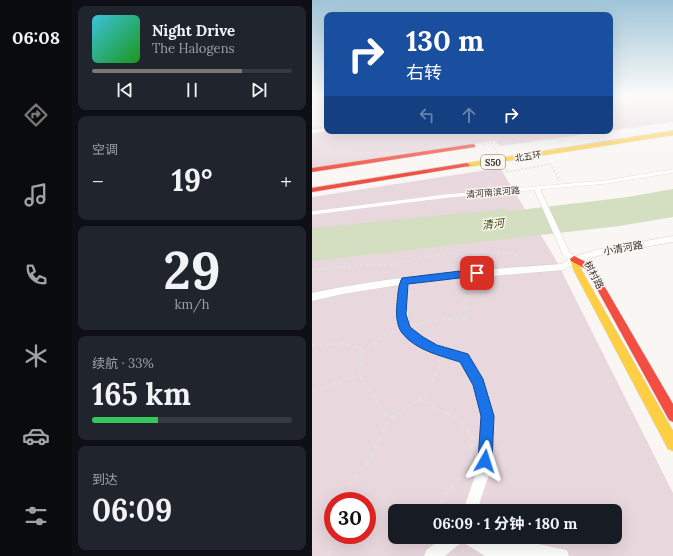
<!DOCTYPE html>
<html lang="zh">
<meta charset="utf-8">
<style>
body{margin:0;font-family:Lora,"Noto Sans SC",serif;background:#20242c;color:#f1f3f6;height:100vh;display:flex;flex-direction:column;font-size:15px;white-space:nowrap}
*{box-sizing:border-box;margin:0}
p{font-size:13px;color:#9ea1a6}
.icon{flex:none;width:22px;height:22px;fill:none;stroke:currentColor;stroke-width:2;stroke-linecap:round;stroke-linejoin:round}
.map{position:relative;flex:1;overflow:hidden}
.side{display:flex;flex-direction:column;gap:6px;padding:6px;background:#0d0f14;width:240px}
.side>*{flex:none}
.banner{position:absolute;left:12px;top:12px;width:289px;height:122px;border-radius:8px;box-shadow:0 4px 16px #0002;background:#1a4fa0;color:#fff;overflow:hidden}
.speed{position:absolute;left:12px;top:492px;display:flex;gap:8px;font-size:20px;font-weight:700;text-align:center}
.speed>*{display:grid;place-content:center;width:52px;height:52px;border-radius:50%;background:#171b24;box-shadow:0 4px 16px #0002;line-height:1}
.speed .limit{border:6px solid #d22;background:#fff;color:#111}
.pin{position:absolute;display:grid;place-items:center;width:34px;height:34px;color:#fff;margin:-17px;border-radius:8px;box-shadow:0 2px 6px #0006}
.me{position:absolute;width:44px;margin:-22px;rotate:6deg;stroke-linejoin:round;filter:drop-shadow(0 0 3px #0008)}
.turn{display:flex;align-items:center;gap:14px;height:84px;padding:0 16px;font-size:18px}
.turn .icon{width:52px;height:52px;stroke-width:2.5}
.turn b{display:block;font-size:28px;line-height:34px}
.lanes{display:flex;align-items:center;height:38px;padding:0 16px;background:#0003;justify-content:center;gap:20px;direction:ltr}
.lanes .off{opacity:.35}
.big{font-size:30px;font-weight:700;line-height:1.1}
.side .tile{flex:1;display:flex;flex-direction:column;justify-content:center;gap:6px;min-width:0;padding:0 14px;border-radius:8px;background:#20242c}
.side .dial{align-items:center;gap:0}
.dial b{font-size:52px;line-height:1}
.song{display:flex;align-items:center;gap:12px}
.cover{width:48px;height:48px;border-radius:6px;background:linear-gradient(135deg,hsl(190 70% 55%),hsl(120 70% 35%))}
.played{height:4px;border-radius:2px;background:linear-gradient(90deg,#7a7775 75%,#363941 75%)}
.keys{display:flex;justify-content:space-around;direction:ltr}
.heat{display:flex;justify-content:space-between;align-items:center;font-size:22px;direction:ltr}
.charge{height:6px;border-radius:3px;background:linear-gradient(90deg,#34c759 33%,#363941 0)}
.trip{position:absolute;left:76px;top:504px;width:234px;height:40px;border-radius:8px;background:#171b24;box-shadow:0 4px 16px #0002;font-weight:700;line-height:40px;text-align:center}
main{display:flex;flex:1;min-height:0}
.tabs{display:flex;flex-direction:column;width:72px;justify-content:space-around;align-items:center;background:#090b0e;color:#9ea1a6}
.tabs .icon{width:28px;height:28px}
.tabs .current{color:#7a7775}
.tabs b{font-size:18px;color:#f1f3f6}
.map>svg:first-child{display:block}
</style>
<main>
<nav class="tabs">
<b>06:08</b>
<svg class="icon current" aria-label="directions" viewBox="0 0 24 24"><path d="M12 3l9 9-9 9-9-9zM9 14v-3h6M13 9l2 2-2 2"/></svg>
<svg class="icon" aria-label="music" viewBox="0 0 24 24"><path d="M9 18V5l10-2v13"/><circle cx="6" cy="18" r="3"/><circle cx="16" cy="16" r="3"/></svg>
<svg class="icon" aria-label="phone" viewBox="0 0 24 24"><path d="M5 4h4l2 5-3 2q2 4 5 5l2-3 5 2v4C11 20 4 13 5 4z"/></svg>
<svg class="icon" aria-label="climate" viewBox="0 0 24 24"><path d="M12 3v18M4 7l16 10M4 17L20 7"/></svg>
<svg class="icon" aria-label="car" viewBox="0 0 24 24"><path d="M5 17H2v-5l4-1 3-4h7l3 4 3 1v5h-3M9 17h6M6 11h13"/><circle cx="7" cy="17" r="2"/><circle cx="17" cy="17" r="2"/></svg>
<svg class="icon" aria-label="filters" viewBox="0 0 24 24"><path d="M4 7h16M4 17h16"/><circle cx="9" cy="7" r="2"/><circle cx="15" cy="17" r="2"/></svg>
</nav>
<section class="side">
<div class="tile">
<div class="song"><i class="cover"></i><div><b>Night Drive</b><p>The Halogens</p></div></div>
<div class="played"></div>
<div class="keys"><svg class="icon" aria-label="previous" viewBox="0 0 24 24"><path d="M18 5L8 12l10 7zM5 5v14"/></svg><svg class="icon" aria-label="pause" viewBox="0 0 24 24"><path d="M8 5v14M16 5v14"/></svg><svg class="icon" aria-label="next" viewBox="0 0 24 24"><path d="M6 5l10 7-10 7zM19 5v14"/></svg></div>
</div>
<div class="tile"><p>空调</p>
<div class="heat"><a>−</a><b class="big">19°</b><a>+</a></div>
</div>
<div class="tile dial"><b>29</b><p>km/h</p></div>
<div class="tile"><p>续航 · 33%</p><b class="big">165 km</b><div class="charge"></div></div>
<div class="tile"><p>到达</p><b class="big">06:09</b></div>
</section>
<div class="map">
<svg width="361" height="556" viewBox="0 0 361 556">
<rect width="100%" height="100%" fill="#f9f6f3"/>
<g fill="#e9d7de" fill-rule="evenodd">
<polygon points="318,96 361,96 361,122 188,146 182,141 0,169 0,134 18,131 298,131 298,104 323,103"/>
<path d="M188 168 244 260 361 493V556H0V197ZM21 501H55V535H21ZM83 511H303V537H83Z"/>
</g>
<polygon fill="#d4dec0" points="361,189 361,217 307,226 0,261 0,228 192,209 199,211 316,197"/>
<g fill="none" stroke-linecap="round" stroke-linejoin="round">
<g stroke="#d5d2d0" stroke-width="3">
<polyline id="lane-far1" points="0,99 15,99"/>
</g>
<g stroke="#d5d2d0" stroke-width="4">
<polyline id="lane" points="0,213 135,196 294,182 361,171"/>
</g>
<g stroke="#d5d2d0" stroke-width="1">
<g id="street">
<polygon points="15,128 15,131 17,131 0,133 0,129"/>
<path d="M225 187 228 189 258 253 264 256 288 249 361 236V242L288 255 264 263 251 270 97 283 94 305 98 327 102 332 116 341 156 354 173 383 182 416 178 472 165 511H151L164 472 170 416 162 385 148 362 109 348 95 339 90 333 86 324 84 311 87 285 31 294 0 301V293C82 275 165 270 249 264L256 260 251 255 222 189Z"/>
<polygon points="132,537 170,537 179,542 217,542 255,550 257,556 173,556 150,542 133,556 112,556 114,550"/>
</g>
</g>
<g stroke="#d5d2d0" stroke-width="1">
<g id="slow">
<polygon points="361,131 361,135 155,167 152,165 155,163"/>
<polygon points="262,256 265,257 270,271 361,431 361,451 356,449 262,271 258,259"/>
</g>
</g>
<g stroke="#d5d2d0" stroke-width="1">
<g id="jam">
<polygon points="161,144 163,145 163,147 0,172 0,168"/>
<polygon points="155,163 158,165 157,166 0,192 0,188"/>
<polygon points="262,256 280,265 361,404 361,422 357,420 274,269 259,261 258,259"/>
</g>
</g>
<polyline stroke="#e2e1df" stroke-width="1" stroke-dasharray="1.5 1.5" stroke-linecap="butt" points="170,145 180,143"/>
<polyline stroke="#e2e1df" stroke-width="1.5" stroke-dasharray="2 2" stroke-linecap="butt" points="179,187 174,176 238,164 248,181"/>
<g stroke="#e2e1df" stroke-width="2" stroke-dasharray="3 3" stroke-linecap="butt">
<polyline points="0,270 54,265 80,265 107,258 132,254 200,253 208,258 209,263"/>
<polyline points="151,283 155,303"/>
</g>
<g stroke="#e2e1df" stroke-width="2.5" stroke-dasharray="3.5 3.5" stroke-linecap="butt">
<polyline points="102,324 132,319 156,318 154,302"/>
<path d="M0 345C16 346 38 338 50 352"/>
<polyline points="0,391 47,375"/>
<polyline points="107,399 136,414"/>
<polyline points="74,414 47,375 50,352 74,334 85,330"/>
<path d="M84 414C110 397 121 391 128 360"/>
</g>
<g stroke="#e2e1df" stroke-width="3" stroke-dasharray="4.5 4.5" stroke-linecap="butt">
<polyline points="73,413 77,419"/>
<polyline points="27,501 60,455 77,419 86,413"/>
<path d="M131 511 128 505C136 488 151 477 158 459 161 453 160 444 161 437L149 422 134 413"/>
<polyline points="17,556 19,512 21,509"/>
</g>
<use href="#lane-far1" stroke="#fefefd" stroke-width="2.5"/>
<use href="#lane" stroke="#fefefd" stroke-width="3.5"/>
<use href="#street" fill="#fefefd" fill-rule="evenodd"/>
<use href="#slow" fill="#ffcf43" fill-rule="evenodd"/>
<use href="#jam" fill="#f24e42" fill-rule="evenodd"/>
<polyline stroke="#e2e1df" stroke-width="1" stroke-dasharray="1.5 1.5" stroke-linecap="butt" points="180,143 183,149"/>
<polyline stroke="#e2e1df" stroke-width="1.5" stroke-dasharray="2 2" stroke-linecap="butt" points="183,148 196,172"/>
</g>
<linearGradient id="sky" x2="0" y2="1"><stop stop-color="#a0c5d8"/><stop offset="0.55" stop-color="#fcfbfa"/><stop offset="1" stop-color="#fcfbfa" stop-opacity="0"/></linearGradient>
<rect width="361" height="174" fill="url(#sky)"/>
<path fill="#1a73e8" stroke="#114b97" d="M165 269 169 273 165 276 96 284 94 314 98 327 111 337 125 345 156 354 171 379 182 416 180 461 178 465 173 467 168 465 166 461 169 416 161 385 148 362C129 356 103 350 90 333 84 325 84 312 85 303 86 294 86 286 90 278Z"/>
<g text-anchor="middle" dominant-baseline="central" stroke-width="3" stroke-linejoin="round" paint-order="stroke">
<g font-size="9" fill="#363331" stroke="#fcf5f0">
<text transform="translate(216 156) rotate(-9)">北五环</text>
<text transform="translate(181 192) rotate(-5)">清河南滨河路</text>
</g>
<rect fill="#fcf5f0" stroke="#716d6a" stroke-width="1" x="169" y="155" width="24" height="14" rx="3"/>
<g font-size="9" font-weight="bold" fill="#363331">
<text x="181" y="162">S50</text>
</g>
<g font-size="10" fill="#363331" stroke="#fcf5f0">
<text transform="translate(311 248) rotate(-10)">小清河路</text>
<text transform="translate(282 275) rotate(63)">树村路</text>
</g>
<g font-size="11" font-style="italic" fill="#354603" stroke="#fcf5f0">
<text transform="translate(181 224) rotate(-7)">清河</text>
</g>
</g>
</svg>
<div class="speed"><div class="limit">30</div></div>
<div class="pin" style="left:165px;top:273px;background:#d93025"><svg class="icon" aria-label="arrive" viewBox="0 0 24 24"><path d="M6 21V4h12l-3 4 3 4H6"/></svg></div>
<svg class="me" style="left:173px;top:461px" viewBox="-20 -20 40 40"><path d="M0-17L14 15 0 8-14 15z" fill="#1a73e8" stroke="#fff" stroke-width="4"/></svg>
<div class="trip">06:09 · 1 分钟 · 180 m</div>
<div class="banner">
<div class="turn"><svg class="icon" aria-label="right" viewBox="0 0 24 24"><path d="M7 20v-9h11M14 6l5 5-5 5"/></svg><div><b>130 m</b>右转</div></div>
<div class="lanes"><svg class="icon off" aria-label="left" viewBox="0 0 24 24"><path d="M17 20v-9H6M10 6l-5 5 5 5"/></svg><svg class="icon off" aria-label="ahead" viewBox="0 0 24 24"><path d="M12 20V5M6 11l6-6 6 6"/></svg><svg class="icon" aria-label="right" viewBox="0 0 24 24"><path d="M7 20v-9h11M14 6l5 5-5 5"/></svg></div>
</div>
</div>
</main>
